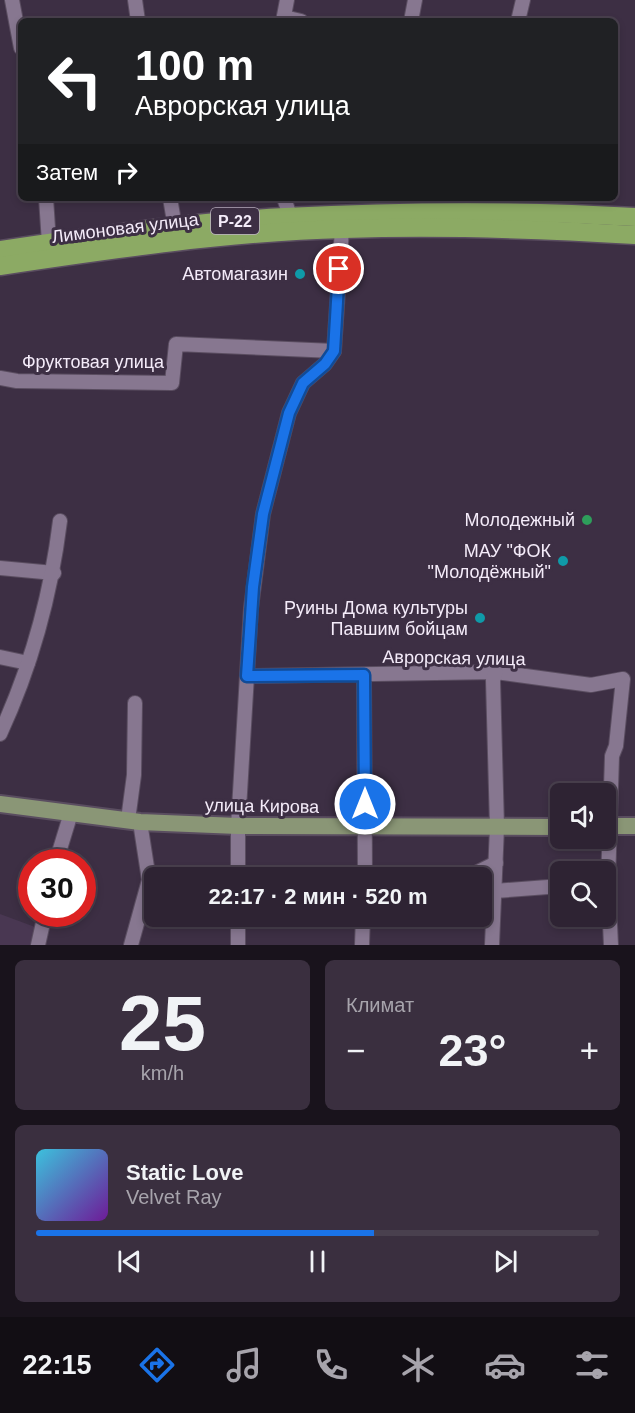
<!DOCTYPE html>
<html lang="ru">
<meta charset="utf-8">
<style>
body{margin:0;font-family:Helvetica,sans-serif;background:#3a2f3f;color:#f1f3f6;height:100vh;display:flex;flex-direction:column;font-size:22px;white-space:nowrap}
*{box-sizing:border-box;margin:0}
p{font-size:20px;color:#a7a4ac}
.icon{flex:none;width:33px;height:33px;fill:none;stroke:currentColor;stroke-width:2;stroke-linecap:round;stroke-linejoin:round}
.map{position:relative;height:945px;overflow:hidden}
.panel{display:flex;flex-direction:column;gap:15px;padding:15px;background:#19131c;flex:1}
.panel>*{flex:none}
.guide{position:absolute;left:18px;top:18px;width:600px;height:183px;border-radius:9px;box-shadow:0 3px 9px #0003,0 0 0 2px #49404e;background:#202124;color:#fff;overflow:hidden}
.controls{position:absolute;left:550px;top:783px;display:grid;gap:12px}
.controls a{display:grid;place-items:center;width:66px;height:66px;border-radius:9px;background:#2e2333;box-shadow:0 3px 9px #0003,0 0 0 2px #49404e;font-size:30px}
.speed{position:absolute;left:18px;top:849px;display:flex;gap:12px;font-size:30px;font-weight:700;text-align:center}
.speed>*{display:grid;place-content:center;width:78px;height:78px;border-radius:50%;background:#2e2333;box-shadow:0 3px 9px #0003,0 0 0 2px #49404e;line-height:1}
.speed .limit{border:9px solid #d22;background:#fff;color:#111}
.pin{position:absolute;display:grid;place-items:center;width:51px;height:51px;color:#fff;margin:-26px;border:3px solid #fff;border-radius:50%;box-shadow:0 2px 6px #0007}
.me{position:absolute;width:66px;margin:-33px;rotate:0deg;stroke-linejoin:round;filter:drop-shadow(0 0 4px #0008)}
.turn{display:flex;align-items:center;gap:21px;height:126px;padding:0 18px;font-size:27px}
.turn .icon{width:78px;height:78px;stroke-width:2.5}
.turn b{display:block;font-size:42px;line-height:51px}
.then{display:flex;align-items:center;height:57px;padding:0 18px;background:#0003;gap:12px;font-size:22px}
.big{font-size:45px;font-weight:700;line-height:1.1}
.panel .tile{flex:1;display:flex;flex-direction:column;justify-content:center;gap:9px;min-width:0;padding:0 21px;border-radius:9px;background:#3a2f3f}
.panel .dial{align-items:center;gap:0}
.dial b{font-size:78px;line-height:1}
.song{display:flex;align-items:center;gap:18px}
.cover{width:72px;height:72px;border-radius:9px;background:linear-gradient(135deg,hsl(190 70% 55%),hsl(280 70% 35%))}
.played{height:6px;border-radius:3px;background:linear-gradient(90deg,#1a73e8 60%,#49404e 60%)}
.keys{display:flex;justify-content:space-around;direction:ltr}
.heat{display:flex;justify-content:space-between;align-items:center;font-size:33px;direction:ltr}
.panel .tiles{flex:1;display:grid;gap:15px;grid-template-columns:1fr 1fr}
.tile:last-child{grid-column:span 2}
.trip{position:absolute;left:144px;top:867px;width:348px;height:60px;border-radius:9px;background:#2e2333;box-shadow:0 3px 9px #0003,0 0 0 2px #49404e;font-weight:700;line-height:60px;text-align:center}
.tabs{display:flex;height:96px;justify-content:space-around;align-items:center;background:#120e14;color:#a7a4ac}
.tabs .icon{width:42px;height:42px}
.tabs .active{color:#1a73e8}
.tabs b{font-size:27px;color:#f1f3f6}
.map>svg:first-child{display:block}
</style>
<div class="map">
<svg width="635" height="945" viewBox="0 0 635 945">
<rect width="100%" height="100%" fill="#3d2f44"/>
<polygon fill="#493752" points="0,914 35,927 30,945 0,945"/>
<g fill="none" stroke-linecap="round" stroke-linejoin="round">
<g stroke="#5a4d60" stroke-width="16">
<g id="minor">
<polyline points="12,0 21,48"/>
<polyline points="135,0 138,21"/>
<polyline points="284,17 301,21"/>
<polyline points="283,21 287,0"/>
<polyline points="411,21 415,0"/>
<polyline points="518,21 523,0"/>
<polyline points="46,198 49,243"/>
<polyline points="170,198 175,227"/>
<polyline points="284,198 290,216"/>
<polyline points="0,378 17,381 172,383 176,344 334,351"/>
<polyline points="0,568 54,573"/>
<polyline points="0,657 28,663"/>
<polyline points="364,675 365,878"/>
<polyline points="247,676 496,672 591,685 623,679 616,746 612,756 608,883 611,945"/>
<path d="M0 734C31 667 51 594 60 521"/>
<polyline points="128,820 134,775 135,703"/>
<polyline points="56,862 71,813"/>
<polyline points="238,878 238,826 251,608 263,514 289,413 303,383 325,364 334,351 342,229"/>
<polyline points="466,878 496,863"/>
<polyline points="495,891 561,886"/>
<polyline points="238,916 238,945"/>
<polyline points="38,945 45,914"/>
<polyline points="131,945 149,880 140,822"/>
<polyline points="362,945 363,916"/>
<polyline points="492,945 497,827 493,680 496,672"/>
</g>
</g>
<g stroke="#5a4d60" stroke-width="20">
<g id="major">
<polyline points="0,804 140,822 238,826 561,827"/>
<polyline points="606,826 635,826"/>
</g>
</g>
<g stroke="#5a4d60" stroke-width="21">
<g id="highway">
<path d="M0 250C94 236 189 222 285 217 401 211 518 210 635 217"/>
<path d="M0 266C114 249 229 232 344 229 441 226 538 229 635 235"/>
</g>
</g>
<use href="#minor" stroke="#877790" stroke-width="14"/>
<use href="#major" stroke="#8a9676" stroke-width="16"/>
<use href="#highway" stroke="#8caa64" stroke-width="18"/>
</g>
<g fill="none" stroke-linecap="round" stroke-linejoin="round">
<g stroke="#114b97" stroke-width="15">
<polyline id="route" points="339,269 334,351 325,364 303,383 289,413 263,514 253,587 247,676 364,675 365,804"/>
</g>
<use href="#route" stroke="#1a73e8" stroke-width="10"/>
</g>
<g fill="#0f9aa8" stroke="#3d2f44" stroke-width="2">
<circle cx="300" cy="274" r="6"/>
<circle cx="563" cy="561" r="6"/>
<circle cx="480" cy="618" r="6"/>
</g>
<circle fill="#2e9e5b" stroke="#3d2f44" stroke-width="2" cx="587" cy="520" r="6"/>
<g text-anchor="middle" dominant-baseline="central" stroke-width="6" stroke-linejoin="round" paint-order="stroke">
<rect fill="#3d2f44" stroke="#bdb3c3" stroke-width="1.5" x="211" y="208" width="48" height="26" rx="4.5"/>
<g font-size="16" font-weight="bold" fill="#f4ebf9">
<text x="235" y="221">Р-22</text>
</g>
<g font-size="18" fill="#f4ebf9" stroke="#3d2f44">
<text transform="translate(125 228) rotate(-7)">Лимоновая улица</text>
<text x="93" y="362">Фруктовая улица</text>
<text transform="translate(454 658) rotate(1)">Аврорская улица</text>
<text transform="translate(262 806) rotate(1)">улица Кирова</text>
</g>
<g font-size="18" fill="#f4ebf9" stroke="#3d2f44" text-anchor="end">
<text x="288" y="274">Автомагазин</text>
<text x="575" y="520">Молодежный</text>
<text x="551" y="551">МАУ "ФОК<tspan x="551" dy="21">"Молодёжный"</tspan></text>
<text x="468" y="608">Руины Дома культуры<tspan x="468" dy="21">Павшим бойцам</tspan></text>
</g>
</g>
</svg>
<div class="controls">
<a><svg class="icon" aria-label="sound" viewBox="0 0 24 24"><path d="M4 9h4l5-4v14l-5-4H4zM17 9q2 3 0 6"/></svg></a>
<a><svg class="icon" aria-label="search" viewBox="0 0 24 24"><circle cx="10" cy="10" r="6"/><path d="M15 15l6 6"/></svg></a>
</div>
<div class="speed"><div class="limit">30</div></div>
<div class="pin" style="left:339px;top:269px;background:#d93025"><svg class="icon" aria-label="arrive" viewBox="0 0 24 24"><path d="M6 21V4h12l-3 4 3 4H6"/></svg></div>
<svg class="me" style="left:365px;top:804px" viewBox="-20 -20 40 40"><circle r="17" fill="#1a73e8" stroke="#fff" stroke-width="3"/><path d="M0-11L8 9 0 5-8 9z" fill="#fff"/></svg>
<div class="trip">22:17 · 2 мин · 520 m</div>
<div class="guide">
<div class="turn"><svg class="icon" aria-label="left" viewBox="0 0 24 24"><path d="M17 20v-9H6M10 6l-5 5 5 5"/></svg><div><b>100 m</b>Аврорская улица</div></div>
<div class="then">Затем<svg class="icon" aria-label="right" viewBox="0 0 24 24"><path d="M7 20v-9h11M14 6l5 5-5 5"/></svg></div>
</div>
</div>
<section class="panel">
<div class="tiles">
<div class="tile dial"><b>25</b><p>km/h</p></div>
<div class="tile"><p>Климат</p>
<div class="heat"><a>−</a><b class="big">23°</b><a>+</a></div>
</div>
<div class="tile">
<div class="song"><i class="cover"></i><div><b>Static Love</b><p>Velvet Ray</p></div></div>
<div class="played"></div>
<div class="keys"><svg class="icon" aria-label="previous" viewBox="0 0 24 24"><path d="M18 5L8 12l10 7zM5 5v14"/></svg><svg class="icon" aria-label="pause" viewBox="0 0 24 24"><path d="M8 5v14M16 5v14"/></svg><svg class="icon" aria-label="next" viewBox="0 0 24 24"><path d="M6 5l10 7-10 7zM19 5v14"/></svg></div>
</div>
</div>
</section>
<nav class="tabs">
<b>22:15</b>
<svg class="icon active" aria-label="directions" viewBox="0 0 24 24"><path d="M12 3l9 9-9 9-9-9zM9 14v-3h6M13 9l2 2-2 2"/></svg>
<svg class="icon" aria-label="music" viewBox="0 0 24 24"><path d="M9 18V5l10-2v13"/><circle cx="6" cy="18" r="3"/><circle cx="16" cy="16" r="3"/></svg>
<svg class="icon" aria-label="phone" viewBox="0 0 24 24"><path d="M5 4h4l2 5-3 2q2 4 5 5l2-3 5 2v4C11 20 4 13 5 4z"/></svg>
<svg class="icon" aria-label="climate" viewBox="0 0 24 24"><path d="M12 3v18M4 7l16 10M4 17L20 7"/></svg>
<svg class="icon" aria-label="car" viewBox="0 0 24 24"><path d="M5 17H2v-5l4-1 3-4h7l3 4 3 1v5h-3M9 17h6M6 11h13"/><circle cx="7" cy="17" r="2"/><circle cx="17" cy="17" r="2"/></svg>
<svg class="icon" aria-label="filters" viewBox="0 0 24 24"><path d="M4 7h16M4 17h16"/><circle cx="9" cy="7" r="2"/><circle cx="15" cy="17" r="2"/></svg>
</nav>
